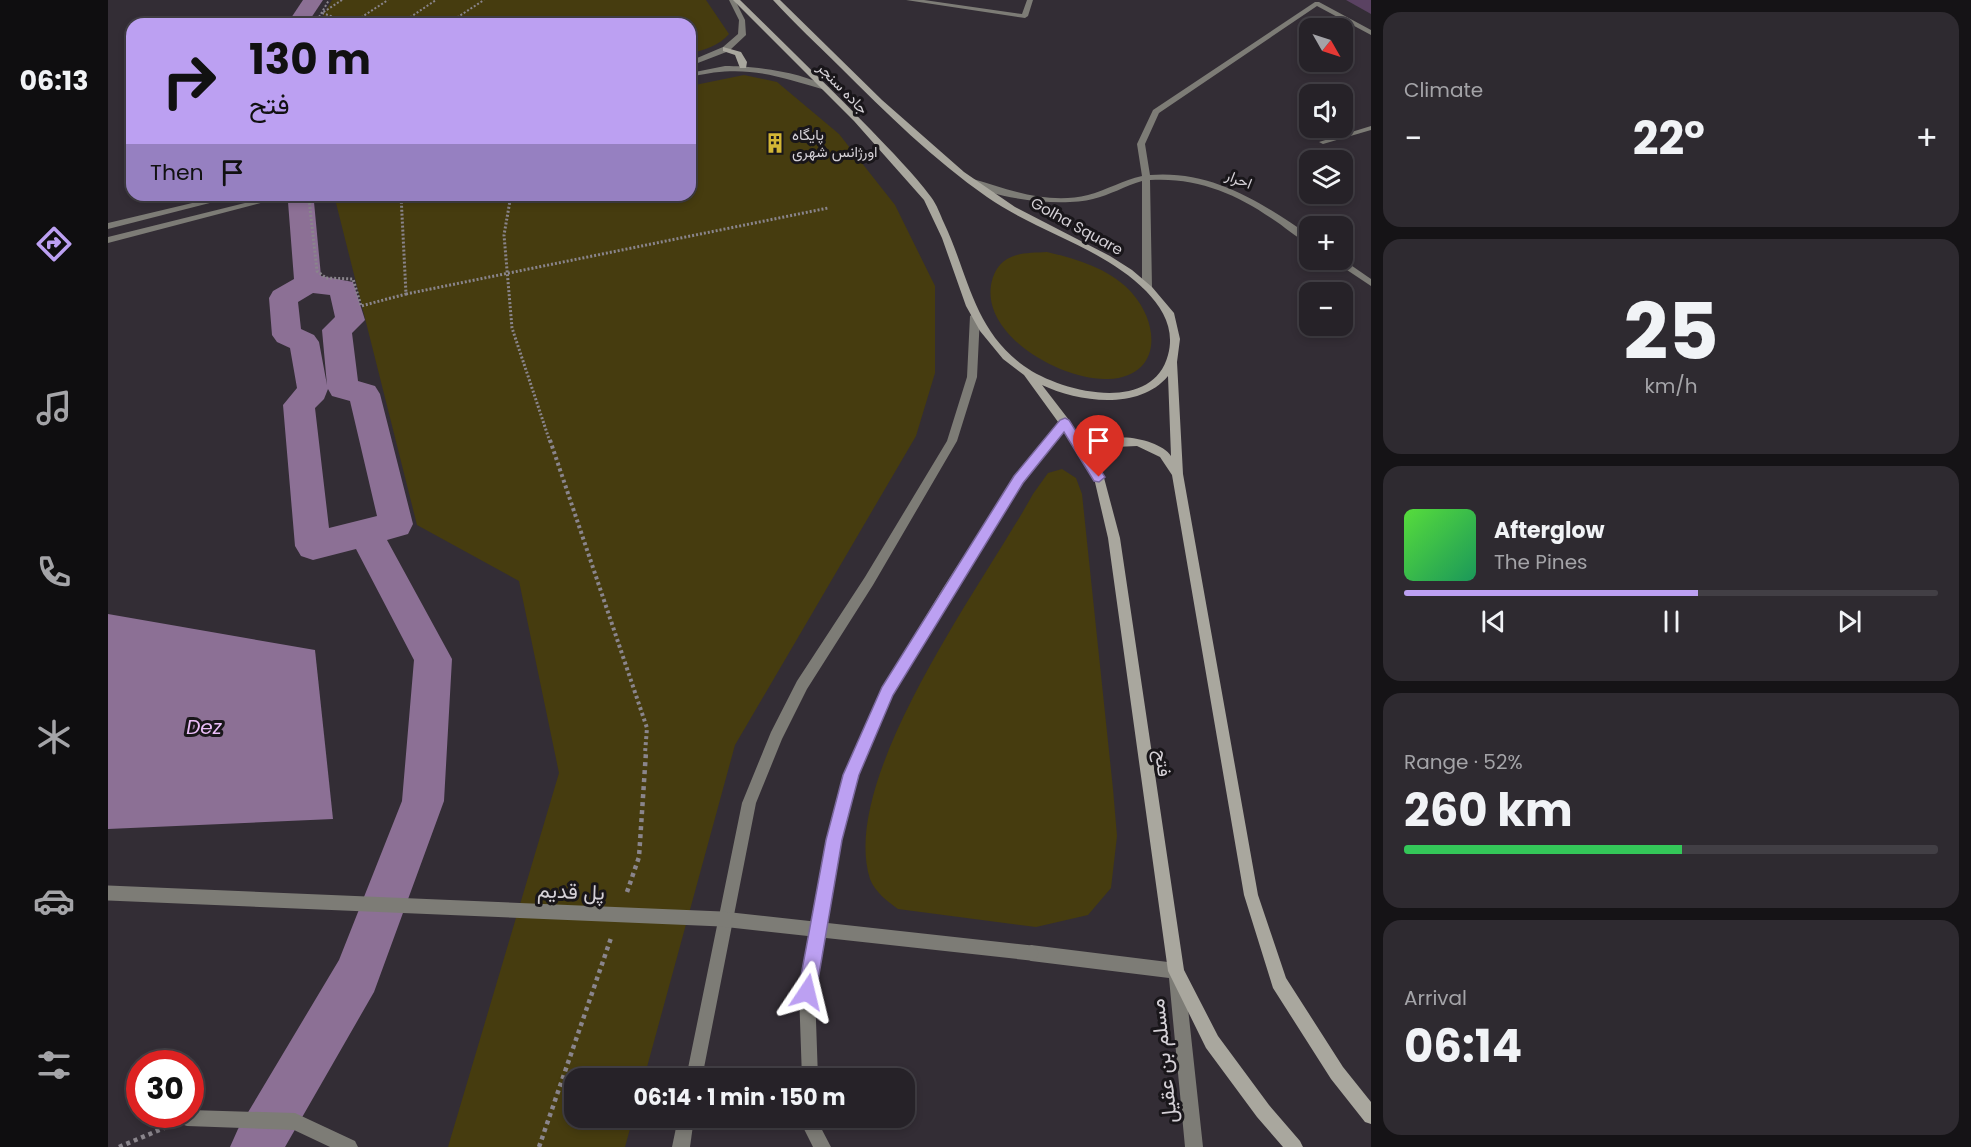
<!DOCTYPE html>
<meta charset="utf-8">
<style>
body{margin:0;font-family:Poppins,Vazirmatn,sans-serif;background:#2e2a30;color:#f1f3f6;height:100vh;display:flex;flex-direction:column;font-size:22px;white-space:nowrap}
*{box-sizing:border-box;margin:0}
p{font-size:20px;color:#a4a4a8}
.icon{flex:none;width:33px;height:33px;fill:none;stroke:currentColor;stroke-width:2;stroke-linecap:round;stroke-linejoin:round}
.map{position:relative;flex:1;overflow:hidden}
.drawer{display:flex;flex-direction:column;gap:12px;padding:12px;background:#151316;width:600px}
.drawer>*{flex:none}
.banner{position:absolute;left:18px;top:18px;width:570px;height:183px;border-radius:18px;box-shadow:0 3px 9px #0003,0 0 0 2px #423f45;background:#bca0f2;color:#111;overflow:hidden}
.needle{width:39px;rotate:129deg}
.buttons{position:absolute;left:1191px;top:18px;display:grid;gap:12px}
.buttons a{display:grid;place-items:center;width:54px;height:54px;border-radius:12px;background:#262228;box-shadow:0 3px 9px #0003,0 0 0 2px #423f45;font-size:30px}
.speed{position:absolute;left:18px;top:1050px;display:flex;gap:12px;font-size:30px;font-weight:700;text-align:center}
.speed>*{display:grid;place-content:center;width:78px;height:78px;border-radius:50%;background:#262228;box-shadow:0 3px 9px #0003,0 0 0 2px #423f45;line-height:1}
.speed .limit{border:9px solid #d22;background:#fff;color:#111}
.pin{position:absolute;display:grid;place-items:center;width:51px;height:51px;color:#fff;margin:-62px -26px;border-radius:50% 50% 50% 0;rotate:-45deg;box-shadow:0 0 6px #0007}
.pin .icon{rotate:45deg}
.me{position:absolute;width:66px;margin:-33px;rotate:10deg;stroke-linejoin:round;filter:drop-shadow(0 0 4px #0008)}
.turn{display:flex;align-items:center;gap:21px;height:126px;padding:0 24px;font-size:27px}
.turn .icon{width:78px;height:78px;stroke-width:2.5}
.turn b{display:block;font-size:42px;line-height:51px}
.then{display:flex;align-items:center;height:57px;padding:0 24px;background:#0003;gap:12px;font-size:22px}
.big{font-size:45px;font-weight:700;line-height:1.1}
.drawer .card{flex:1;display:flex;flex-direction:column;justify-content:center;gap:9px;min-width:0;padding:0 21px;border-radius:18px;background:#2e2a30}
.drawer .dial{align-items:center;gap:0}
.dial b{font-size:78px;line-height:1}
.song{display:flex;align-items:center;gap:18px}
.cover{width:72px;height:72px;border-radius:9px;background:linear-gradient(135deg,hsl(110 70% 55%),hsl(150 70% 35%))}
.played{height:6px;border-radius:3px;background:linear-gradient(90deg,#bca0f2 55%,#423f45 55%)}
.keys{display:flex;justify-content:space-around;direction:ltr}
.heat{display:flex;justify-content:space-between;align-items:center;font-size:33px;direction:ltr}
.charge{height:9px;border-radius:4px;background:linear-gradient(90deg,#34c759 52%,#423f45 0)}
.trip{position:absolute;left:456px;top:1068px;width:351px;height:60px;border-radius:18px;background:#262228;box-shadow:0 3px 9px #0003,0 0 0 2px #423f45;font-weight:700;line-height:60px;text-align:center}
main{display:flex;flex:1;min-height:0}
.tabs{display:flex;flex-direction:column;width:108px;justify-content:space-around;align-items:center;background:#0f0e10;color:#a4a4a8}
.tabs .icon{width:42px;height:42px}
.tabs .active{color:#bca0f2}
.tabs b{font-size:27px;color:#f1f3f6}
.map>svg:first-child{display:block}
</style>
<main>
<nav class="tabs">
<b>06:13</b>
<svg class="icon active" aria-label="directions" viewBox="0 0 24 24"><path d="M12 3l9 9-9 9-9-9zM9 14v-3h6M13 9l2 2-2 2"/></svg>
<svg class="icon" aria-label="music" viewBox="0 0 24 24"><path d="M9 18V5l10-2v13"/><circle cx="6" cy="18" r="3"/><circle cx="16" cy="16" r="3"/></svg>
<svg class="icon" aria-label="phone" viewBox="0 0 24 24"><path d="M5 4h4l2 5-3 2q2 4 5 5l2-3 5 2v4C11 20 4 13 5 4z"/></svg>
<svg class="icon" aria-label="climate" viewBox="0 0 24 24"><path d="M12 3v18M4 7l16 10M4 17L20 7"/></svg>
<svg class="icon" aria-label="car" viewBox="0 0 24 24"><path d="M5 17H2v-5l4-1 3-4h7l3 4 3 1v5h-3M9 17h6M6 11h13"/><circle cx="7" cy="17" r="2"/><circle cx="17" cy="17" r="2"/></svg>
<svg class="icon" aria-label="filters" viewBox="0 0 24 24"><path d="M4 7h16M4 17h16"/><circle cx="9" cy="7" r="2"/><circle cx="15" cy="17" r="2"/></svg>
</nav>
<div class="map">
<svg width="1263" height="1147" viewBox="0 0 1263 1147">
<rect width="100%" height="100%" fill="#332d35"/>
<g fill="#463c0f">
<path d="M224 0H598L621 34C611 46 597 49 582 54V24H210Z"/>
<polygon points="636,75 669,82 731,134 787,205 827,286 827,373 808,436 627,745 536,1078 466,1078 466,1118 525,1118 517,1147 340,1147 451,773 411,581 309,525 226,195 582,195 582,86"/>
<path d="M939 252C969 259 1003 269 1024 293 1053 326 1053 377 1000 379 955 381 875 337 883 285 885 275 889 265 899 259 911 252 925 253 939 252Z"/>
<path d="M954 469 968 478 974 494 1005 789 1009 836 1003 888 980 915 928 927 790 909C779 901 767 892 762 879 730 778 876 583 925 494L940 473Z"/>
</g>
<polygon fill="#8c7095" points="0,614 207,650 225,819 0,829"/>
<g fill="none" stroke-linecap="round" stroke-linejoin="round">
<g fill="#8c7095" fill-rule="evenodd">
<polygon points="195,0 215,0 199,24 179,24"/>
<path d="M177 195H203L206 202 213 276 245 282 257 320 244 333 250 381 267 386 272 394 305 524 300 534 279 540 344 659 336 801 266 992 177 1147H122L130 1129 231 960 294 801 306 660 248 549 205 560 193 556 187 546 175 405 189 388 182 348 169 342 164 335 161 298 165 291 186 279 180 202ZM205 293 222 295 227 317 214 330 219 385 211 342 206 335 193 329 190 302ZM220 389 224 396 242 401 269 516 221 528 207 408 216 399Z"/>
</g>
<g stroke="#8a858c" stroke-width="2" stroke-dasharray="2 2" stroke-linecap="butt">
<polyline points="234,0 214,13 244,23"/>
<polyline points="207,24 221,0"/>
<polyline points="243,24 280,0"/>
<polyline points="292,24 328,0"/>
<polyline points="339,24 376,0"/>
</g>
<g stroke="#8a858c" stroke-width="3" stroke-dasharray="2 2" stroke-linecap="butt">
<polyline points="403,195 396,235 404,328 442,442"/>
<polyline points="201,199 209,271 218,278 245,279 253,306 298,294 293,195"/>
<polyline points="298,294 720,208"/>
</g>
<polyline stroke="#8a858c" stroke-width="4" stroke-dasharray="3 3" stroke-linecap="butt" points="442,440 539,728 537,753"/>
<g stroke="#8a858c" stroke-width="4.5" stroke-dasharray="4 4" stroke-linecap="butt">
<polyline points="519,892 531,857 538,752"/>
<polyline points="11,1147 56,1128"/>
<polyline points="431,1147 503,938"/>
</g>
<g fill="#7d7c76" fill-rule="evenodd">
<polygon points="621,0 627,0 637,20 638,35 621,51 582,66 582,61 615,47 630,34 631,20"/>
<polygon points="798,0 816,0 914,14 919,0 925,0 920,16 917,18"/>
<path d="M1207 2H1211L1263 30V35L1209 6 1051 113 1037 144 1042 175C1104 170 1153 202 1202 236V244C1188 238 1176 226 1163 218 1127 193 1087 177 1042 180L1044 287 1039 290 1034 287V181C1017 186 1002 195 985 199 955 207 886 200 861 182L865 179C902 190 941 205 980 195 999 190 1015 180 1034 176L1029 144 1045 110Z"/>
<path d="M617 66C646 66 696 72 721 88L717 90C665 75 637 64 582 77V73Z"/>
<polygon points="1263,126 1263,130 1215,144 1211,142"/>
<polygon points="118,195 133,195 0,229 0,223"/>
<polygon points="169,195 183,195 0,243 0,237"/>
<polygon points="1234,259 1263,279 1263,286 1224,260"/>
<polygon points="867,313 872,316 869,377 849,441 765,585 699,689 674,739 648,803 594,1078 578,1078 634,803 663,732 689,681 757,577 839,441 859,377 862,316"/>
<polygon points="957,419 961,420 962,423 961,426 915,483 843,596 784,695 750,775 733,840 707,992 710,1078 694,1078 691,992 719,840 736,775 774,688 835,588 907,477 953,420"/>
<polygon points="923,945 1068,963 1074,965 1076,971 1095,1147 1077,1147 1061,978 923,961 918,958 915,953 918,948"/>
<polygon points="82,1110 187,1113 247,1141 250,1147 222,1147 186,1130 79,1126 73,1124 71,1118 72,1114 82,1114"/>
<polygon points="570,1118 586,1118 582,1147 564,1147"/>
<polygon points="695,1118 711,1118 712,1126 723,1147 705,1147 695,1127"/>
</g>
<g fill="#a9a79e" fill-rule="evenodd">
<path d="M625 0H632C676 43 720 86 763 130 783 151 805 173 823 197 829 205 832 214 836 223 861 276 865 329 916 366 952 392 1044 415 1060 355 1067 329 1055 309 1038 291 994 247 929 232 879 197 826 160 778 113 732 67 710 45 686 23 665 0H672L774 100 856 172 907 207 1002 256 1024 270 1044 287 1066 313 1072 339 1069 362 1075 474 1150 895 1178 978 1235 1067 1263 1102V1124L1257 1122 1223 1079 1165 988 1136 895 1064 475 1052 457 1029 446 1007 447 994 458 995 474 1012 538 1076 970 1110 1036 1161 1105 1192 1141 1195 1147H1175L1149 1117 1098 1048 1060 971 1000 538 986 478 953 426 916 375 895 359 872 331 858 306 834 238 816 200 746 121ZM1060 376 1063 456C1054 442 1017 433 1001 440 995 443 988 451 983 456L961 420 934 385C970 402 1031 411 1060 376Z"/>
<polygon points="615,47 633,52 639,62 638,68 632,68 627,55 615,51"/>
</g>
<polyline stroke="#7d7c76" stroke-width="15" points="0,893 614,919 923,953"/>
</g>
<polygon fill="#5a4262" points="1238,0 1263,0 1263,14"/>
<polygon fill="#bca0f2" stroke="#7a689d" stroke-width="1.5" points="957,418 961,420 997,477 991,482 986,481 956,432 915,483 785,695 751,775 734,840 708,992 705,998 699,1001 692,998 690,992 718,840 735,775 774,687 906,476 952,420"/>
<defs>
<g id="building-bare" transform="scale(1.62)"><path d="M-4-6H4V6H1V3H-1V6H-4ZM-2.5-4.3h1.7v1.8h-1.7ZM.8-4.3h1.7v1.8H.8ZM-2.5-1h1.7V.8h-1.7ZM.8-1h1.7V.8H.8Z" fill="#d3b635" stroke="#19161a" stroke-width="2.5" paint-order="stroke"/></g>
</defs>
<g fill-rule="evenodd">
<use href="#building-bare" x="667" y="143"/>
</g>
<g text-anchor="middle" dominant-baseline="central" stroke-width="6" stroke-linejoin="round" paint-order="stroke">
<g font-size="15" fill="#d5d1d7" stroke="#19161a">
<text transform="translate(735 88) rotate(46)">جاده سنجر</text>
<text transform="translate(1131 179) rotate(22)">احرار</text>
<text transform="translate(969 226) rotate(29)">Golha Square</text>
</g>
<g font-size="15" fill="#d5d1d7" stroke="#19161a" text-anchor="start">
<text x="684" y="134">پایگاه<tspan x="684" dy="17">اورژانس شهری</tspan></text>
</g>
<g font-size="18" fill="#d5d1d7" stroke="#19161a">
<text transform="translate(1055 763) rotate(82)">فتح</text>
</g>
<g font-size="20" font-style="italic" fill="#ebbef9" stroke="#19161a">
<text x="96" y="727">Dez</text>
</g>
<g font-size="21" fill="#d5d1d7" stroke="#19161a">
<text transform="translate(463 891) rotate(2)">پل قدیم</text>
<text transform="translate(1055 1061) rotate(-96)">مسلم بن عقیل</text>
</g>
</g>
</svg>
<div class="buttons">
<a><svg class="needle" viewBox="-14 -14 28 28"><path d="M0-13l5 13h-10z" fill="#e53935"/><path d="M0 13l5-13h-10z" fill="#a4a4a8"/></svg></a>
<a><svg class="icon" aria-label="sound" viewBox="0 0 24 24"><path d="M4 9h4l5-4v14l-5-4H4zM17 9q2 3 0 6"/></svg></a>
<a><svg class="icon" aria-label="layers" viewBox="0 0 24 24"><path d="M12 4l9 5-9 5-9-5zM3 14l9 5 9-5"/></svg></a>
<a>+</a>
<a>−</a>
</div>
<div class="speed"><div class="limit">30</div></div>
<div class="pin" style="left:991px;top:477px;background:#d93025"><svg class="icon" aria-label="arrive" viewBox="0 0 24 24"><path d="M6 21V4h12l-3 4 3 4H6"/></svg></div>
<svg class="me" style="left:699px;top:992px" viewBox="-20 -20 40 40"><path d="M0-17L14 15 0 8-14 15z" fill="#bca0f2" stroke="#fff" stroke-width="4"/></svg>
<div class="trip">06:14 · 1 min · 150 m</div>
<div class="banner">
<div class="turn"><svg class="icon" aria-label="right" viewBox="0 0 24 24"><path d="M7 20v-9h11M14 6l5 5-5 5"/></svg><div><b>130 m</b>فتح</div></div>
<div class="then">Then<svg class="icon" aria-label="arrive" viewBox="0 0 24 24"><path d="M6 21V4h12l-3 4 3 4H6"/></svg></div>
</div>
</div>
<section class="drawer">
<div class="card"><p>Climate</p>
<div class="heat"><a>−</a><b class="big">22°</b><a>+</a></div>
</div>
<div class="card dial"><b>25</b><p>km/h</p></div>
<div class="card">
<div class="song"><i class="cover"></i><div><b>Afterglow</b><p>The Pines</p></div></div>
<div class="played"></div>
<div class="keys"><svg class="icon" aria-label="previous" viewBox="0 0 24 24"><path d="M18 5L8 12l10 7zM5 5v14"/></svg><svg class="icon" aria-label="pause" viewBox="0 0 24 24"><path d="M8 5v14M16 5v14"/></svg><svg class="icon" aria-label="next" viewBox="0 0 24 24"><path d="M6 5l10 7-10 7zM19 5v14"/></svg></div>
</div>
<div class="card"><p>Range · 52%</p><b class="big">260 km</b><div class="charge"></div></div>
<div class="card"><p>Arrival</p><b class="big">06:14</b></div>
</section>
</main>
